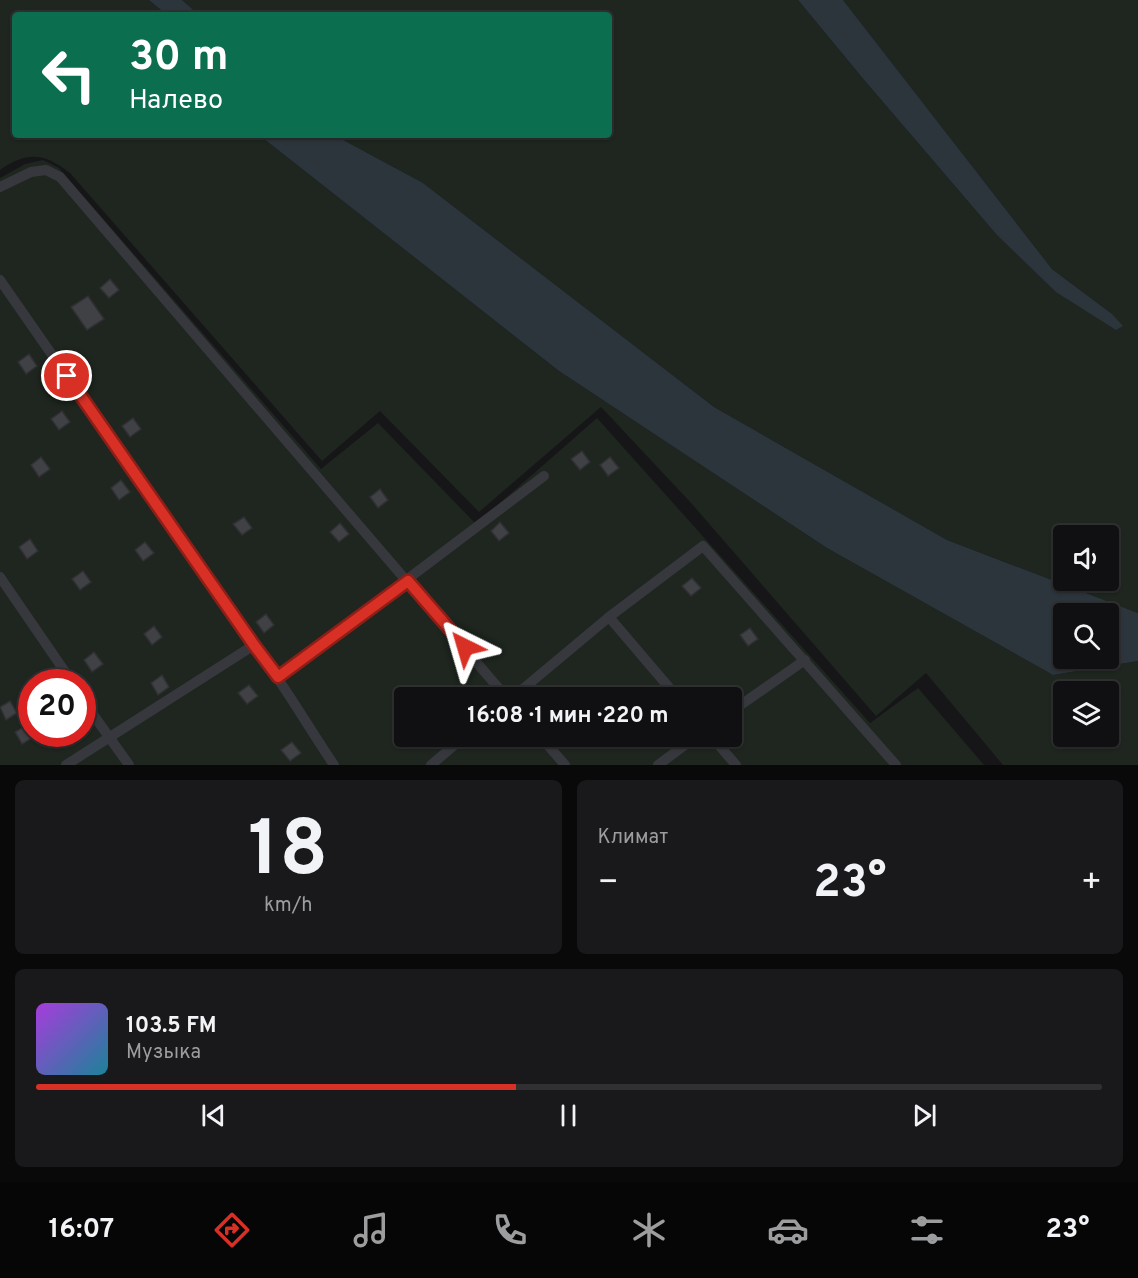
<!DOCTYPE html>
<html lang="ru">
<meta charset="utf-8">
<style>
body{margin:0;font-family:Overpass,sans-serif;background:#19191b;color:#f1f3f6;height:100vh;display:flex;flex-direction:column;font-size:22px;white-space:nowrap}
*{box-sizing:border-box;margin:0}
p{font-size:20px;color:#9c9d9f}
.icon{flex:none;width:33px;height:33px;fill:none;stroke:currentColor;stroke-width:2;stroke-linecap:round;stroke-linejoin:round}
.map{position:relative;height:765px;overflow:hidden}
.side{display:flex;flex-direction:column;gap:15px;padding:15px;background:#09090a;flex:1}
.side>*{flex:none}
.top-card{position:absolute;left:12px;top:12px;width:600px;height:126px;border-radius:6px;box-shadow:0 2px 4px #0004,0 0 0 2px #303032;background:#0b6e4f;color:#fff;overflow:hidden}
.buttons{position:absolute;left:1053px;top:525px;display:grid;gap:12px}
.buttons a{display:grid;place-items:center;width:66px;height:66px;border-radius:6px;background:#101012;box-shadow:0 2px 4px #0004,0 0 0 2px #303032;font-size:30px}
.speed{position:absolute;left:18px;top:669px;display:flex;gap:12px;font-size:30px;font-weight:700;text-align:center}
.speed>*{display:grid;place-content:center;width:78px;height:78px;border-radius:50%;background:#101012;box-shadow:0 2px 4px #0004,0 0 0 2px #303032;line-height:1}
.speed .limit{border:9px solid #d22;background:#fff;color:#111}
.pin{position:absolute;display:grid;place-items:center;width:51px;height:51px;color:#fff;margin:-26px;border:3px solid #fff;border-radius:50%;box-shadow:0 2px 6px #0007}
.me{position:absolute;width:66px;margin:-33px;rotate:320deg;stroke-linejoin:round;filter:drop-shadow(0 0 4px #0008)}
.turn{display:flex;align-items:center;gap:21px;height:126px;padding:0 18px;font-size:27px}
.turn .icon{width:78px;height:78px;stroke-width:2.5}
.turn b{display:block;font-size:42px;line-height:51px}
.big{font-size:45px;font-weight:700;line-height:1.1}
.side .card{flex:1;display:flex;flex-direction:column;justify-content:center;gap:9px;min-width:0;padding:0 21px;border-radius:9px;background:#19191b}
.side .dial{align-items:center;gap:0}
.dial b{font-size:78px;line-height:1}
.song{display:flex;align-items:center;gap:18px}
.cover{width:72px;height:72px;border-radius:9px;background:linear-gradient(135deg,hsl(280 70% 55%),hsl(190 70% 35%))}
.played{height:6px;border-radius:3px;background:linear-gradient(90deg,#d93025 45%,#303032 45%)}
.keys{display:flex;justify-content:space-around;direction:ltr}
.heat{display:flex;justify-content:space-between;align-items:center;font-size:33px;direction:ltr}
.side .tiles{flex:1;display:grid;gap:15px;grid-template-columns:1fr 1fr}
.card:last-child{grid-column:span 2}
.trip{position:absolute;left:394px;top:687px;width:348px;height:60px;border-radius:6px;background:#101012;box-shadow:0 2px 4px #0004,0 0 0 2px #303032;font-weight:700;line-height:60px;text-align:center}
.dock{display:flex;height:96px;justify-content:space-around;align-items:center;background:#060607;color:#9c9d9f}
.dock .icon{width:42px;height:42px}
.dock .on{color:#d93025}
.dock b{font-size:27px;color:#f1f3f6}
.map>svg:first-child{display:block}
</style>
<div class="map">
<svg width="1138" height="765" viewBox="0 0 1138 765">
<rect width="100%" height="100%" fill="#161618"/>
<g fill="#1e261f" fill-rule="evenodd">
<path d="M0 0H149L167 15H15V135H259L559 371 827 548 1053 675 1138 661V765H1003L926 673 876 716 692 504 601 407 479 512 380 411 322 461 70 173C44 153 28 151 0 170ZM1064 692H1108V736H1064Z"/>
<path d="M182 0H798L865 81 996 234 1112 314 1052 269 843 0H1138V613L947 540 714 407 423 183 334 135H609V15H199ZM1064 536H1108V580H1064Z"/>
<path d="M43 160 59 168 321 469 378 423 476 524 597 418 870 723 918 688 984 765H0V178L25 164ZM32 682H82V734H32ZM405 698H732V736H405Z"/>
</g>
<g fill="#2c353c" fill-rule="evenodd">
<polygon points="149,0 182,0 199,15 167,15"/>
<polygon points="798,0 843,0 1052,269 1112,314 1123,326 1116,330 1056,292 996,234 865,81"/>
<path d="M259 135H334L423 183 714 407 947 540 1138 613V661L1053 675 827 548 559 371ZM1064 614H1108V658H1064Z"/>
</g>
<g fill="#404145" stroke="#303034" stroke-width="1.5">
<polygon points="110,279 119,290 109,298 100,288"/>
<polygon points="88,296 104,319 87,330 71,307"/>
<polygon points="29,354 37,366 26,374 18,362"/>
<polygon points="62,411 70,422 59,430 51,419"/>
<polygon points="133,418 141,429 130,437 122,426"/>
<polygon points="582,451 590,462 580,470 571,459"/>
<polygon points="41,457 50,469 39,477 31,465"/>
<polygon points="610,457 619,468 608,476 600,465"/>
<polygon points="121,480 130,492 119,500 111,488"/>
<polygon points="380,489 388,500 378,508 370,497"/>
<polygon points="244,517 252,528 242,535 233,524"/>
<polygon points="500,522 509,533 499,541 491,531"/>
<polygon points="340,523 349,534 339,542 330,532"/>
<polygon points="30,539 38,551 27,559 19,547"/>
<polygon points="145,542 154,553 143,561 135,550"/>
<polygon points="83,571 91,582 80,590 72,579"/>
<polygon points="692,578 701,588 691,596 682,586"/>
<polygon points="266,614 274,625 264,633 256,622"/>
<polygon points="154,626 162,637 152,645 144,634"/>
<polygon points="750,628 758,639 748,646 740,635"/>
<polygon points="94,652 103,664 92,672 84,660"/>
<polygon points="162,675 169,687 158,695 151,683"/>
<polygon points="249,685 258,696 247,704 238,693"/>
<polygon points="10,701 17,713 6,720 0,707"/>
<polygon points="27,725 34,737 22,744 15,732"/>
<polygon points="292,742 301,753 290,761 281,750"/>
</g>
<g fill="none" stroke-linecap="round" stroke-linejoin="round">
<g stroke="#37383d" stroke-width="10">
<polyline points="0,187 31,172 46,170 60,177 507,698"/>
<path d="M0 280 254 645C283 683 307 725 334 765"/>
<polyline points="0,577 72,682"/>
<polyline points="609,617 678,698"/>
<polyline points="278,677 544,476"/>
<polyline points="512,698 609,617 703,546 896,765"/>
<polyline points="82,699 129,765"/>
<polyline points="732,711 805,660"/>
<polyline points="540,736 565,765"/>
<polyline points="711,736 736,765"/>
<polyline points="66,765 254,645"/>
<polyline points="431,765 465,736"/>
<polyline points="658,765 697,736"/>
</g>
</g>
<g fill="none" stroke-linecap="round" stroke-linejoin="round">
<g stroke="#8d1f18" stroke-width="15">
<polyline id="route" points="67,376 254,645 278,677 408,581 465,647"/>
</g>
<use href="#route" stroke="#d93025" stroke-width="10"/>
</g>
</svg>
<div class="buttons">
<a><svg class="icon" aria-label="sound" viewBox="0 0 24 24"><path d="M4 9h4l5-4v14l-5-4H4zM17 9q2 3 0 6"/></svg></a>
<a><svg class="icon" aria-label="search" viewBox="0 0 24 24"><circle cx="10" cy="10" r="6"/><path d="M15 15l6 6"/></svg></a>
<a><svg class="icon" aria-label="layers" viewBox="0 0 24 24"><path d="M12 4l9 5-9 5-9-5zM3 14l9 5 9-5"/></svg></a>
</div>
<div class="speed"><div class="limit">20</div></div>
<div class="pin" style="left:67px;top:376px;background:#d93025"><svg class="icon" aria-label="arrive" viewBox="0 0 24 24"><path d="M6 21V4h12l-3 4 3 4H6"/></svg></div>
<svg class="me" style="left:465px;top:647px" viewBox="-20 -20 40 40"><path d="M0-17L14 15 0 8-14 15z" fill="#d93025" stroke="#fff" stroke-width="4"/></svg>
<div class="trip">16:08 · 1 мин · 220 m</div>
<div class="top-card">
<div class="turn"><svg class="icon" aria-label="left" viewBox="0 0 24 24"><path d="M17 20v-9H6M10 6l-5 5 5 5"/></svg><div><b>30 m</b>Налево</div></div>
</div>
</div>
<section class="side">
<div class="tiles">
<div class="card dial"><b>18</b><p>km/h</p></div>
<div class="card"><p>Климат</p>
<div class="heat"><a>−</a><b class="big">23°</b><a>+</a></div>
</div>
<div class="card">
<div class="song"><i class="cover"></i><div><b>103.5 FM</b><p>Музыка</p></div></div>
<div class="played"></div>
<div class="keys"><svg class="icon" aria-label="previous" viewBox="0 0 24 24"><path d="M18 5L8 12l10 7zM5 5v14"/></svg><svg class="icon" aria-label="pause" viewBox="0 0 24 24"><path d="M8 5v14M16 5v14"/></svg><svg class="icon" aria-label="next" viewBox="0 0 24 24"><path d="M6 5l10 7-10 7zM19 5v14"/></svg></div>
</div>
</div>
</section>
<nav class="dock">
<b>16:07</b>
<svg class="icon on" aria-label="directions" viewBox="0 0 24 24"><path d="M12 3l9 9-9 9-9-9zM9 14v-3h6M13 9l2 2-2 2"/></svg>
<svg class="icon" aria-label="music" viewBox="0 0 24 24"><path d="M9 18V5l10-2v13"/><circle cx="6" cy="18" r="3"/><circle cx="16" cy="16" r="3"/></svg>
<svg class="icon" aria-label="phone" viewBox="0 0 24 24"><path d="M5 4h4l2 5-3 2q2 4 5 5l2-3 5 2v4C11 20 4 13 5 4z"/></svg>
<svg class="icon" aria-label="climate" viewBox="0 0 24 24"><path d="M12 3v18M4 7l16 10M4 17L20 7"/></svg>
<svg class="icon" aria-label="car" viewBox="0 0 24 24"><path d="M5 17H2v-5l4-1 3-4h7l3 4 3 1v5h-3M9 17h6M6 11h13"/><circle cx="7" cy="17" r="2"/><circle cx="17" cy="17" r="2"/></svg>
<svg class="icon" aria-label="filters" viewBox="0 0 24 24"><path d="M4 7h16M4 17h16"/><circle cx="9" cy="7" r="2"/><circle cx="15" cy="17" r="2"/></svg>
<b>23°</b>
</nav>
